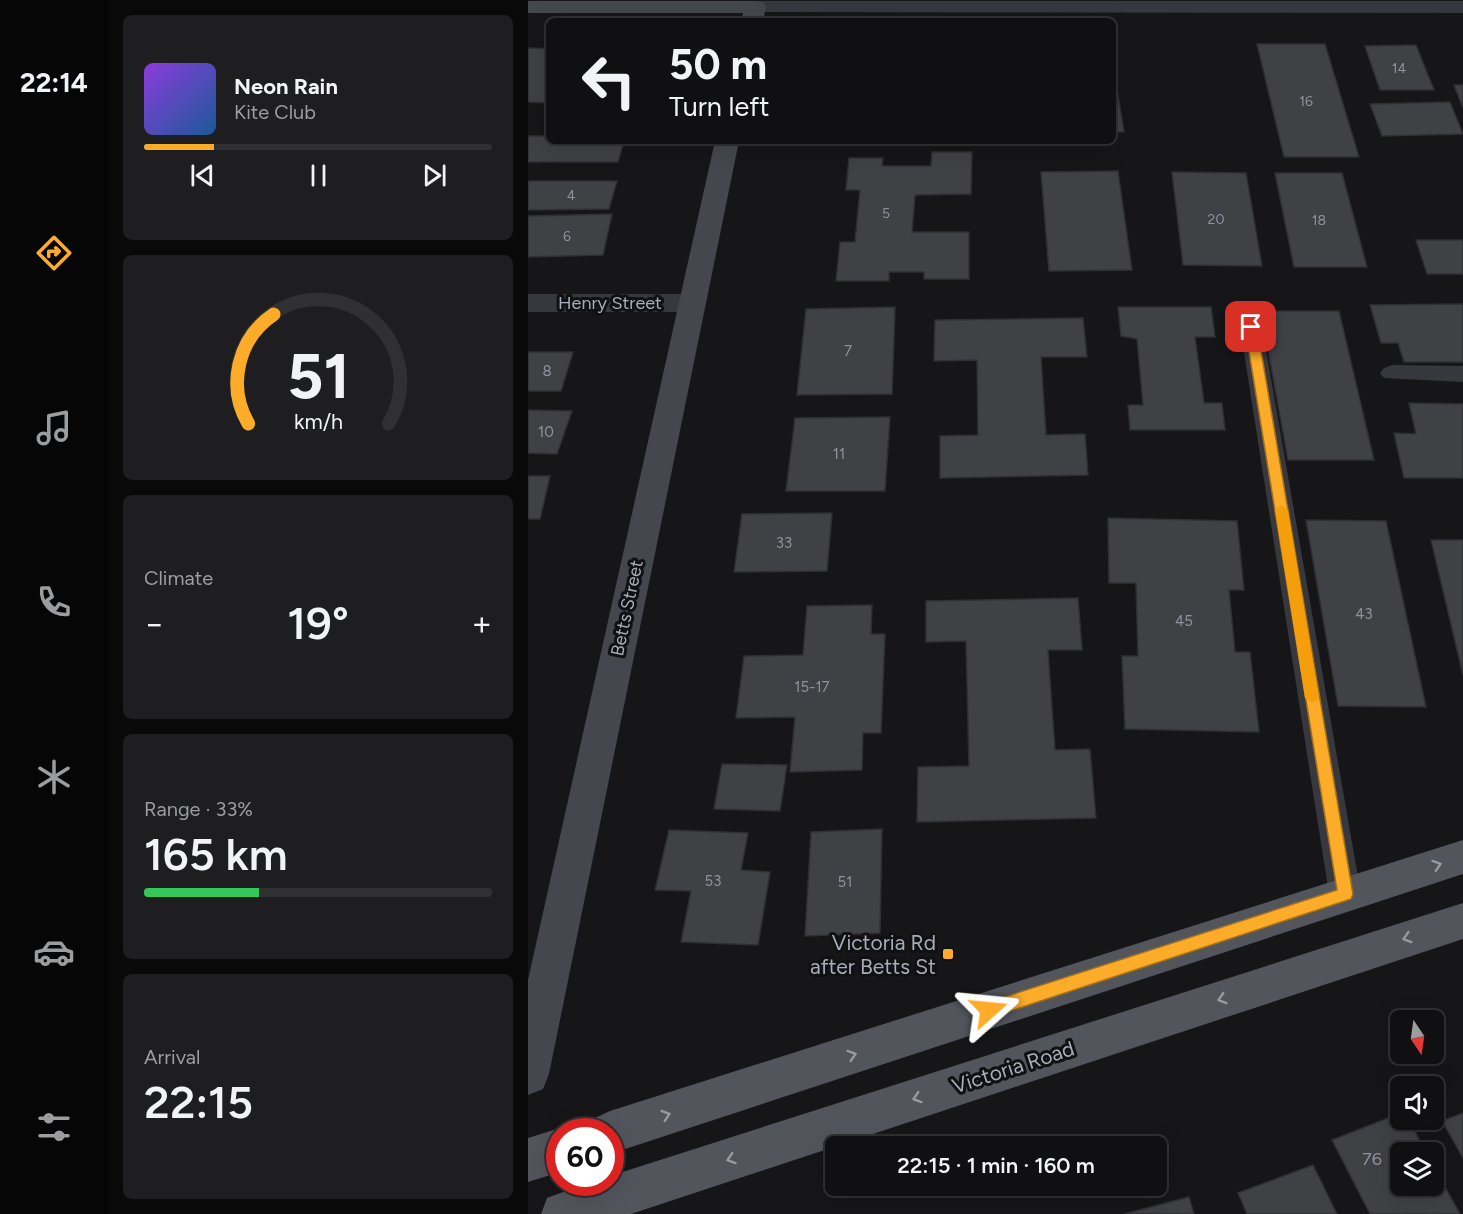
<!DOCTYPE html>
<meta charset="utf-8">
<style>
body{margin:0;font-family:Figtree,sans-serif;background:#1e1e20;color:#f1f3f6;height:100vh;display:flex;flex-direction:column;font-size:22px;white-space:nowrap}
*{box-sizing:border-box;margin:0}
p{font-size:20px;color:#9c9d9f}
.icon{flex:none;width:33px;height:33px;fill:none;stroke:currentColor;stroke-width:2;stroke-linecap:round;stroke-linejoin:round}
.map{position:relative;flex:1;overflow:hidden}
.sheet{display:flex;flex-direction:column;gap:15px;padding:15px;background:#09090a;width:420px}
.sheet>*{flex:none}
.guide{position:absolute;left:18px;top:18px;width:570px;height:126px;border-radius:9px;box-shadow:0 6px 24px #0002,0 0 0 2px #303032;background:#101012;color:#f1f3f6;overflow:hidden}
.needle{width:39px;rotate:167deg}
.tools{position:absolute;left:862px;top:1010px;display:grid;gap:12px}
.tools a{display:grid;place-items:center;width:54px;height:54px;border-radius:9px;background:#101012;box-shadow:0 6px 24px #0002,0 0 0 2px #303032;font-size:30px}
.speed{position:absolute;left:18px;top:1118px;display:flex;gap:12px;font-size:30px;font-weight:700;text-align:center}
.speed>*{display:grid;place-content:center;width:78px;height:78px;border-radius:50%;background:#101012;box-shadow:0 6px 24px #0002,0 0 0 2px #303032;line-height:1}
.speed .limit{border:9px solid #d22;background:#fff;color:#111}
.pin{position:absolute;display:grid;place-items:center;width:51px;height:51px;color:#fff;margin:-26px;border-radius:12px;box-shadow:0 3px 9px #0006}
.me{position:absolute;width:66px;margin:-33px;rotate:72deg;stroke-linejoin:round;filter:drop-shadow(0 0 4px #0008)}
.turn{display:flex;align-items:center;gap:21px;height:126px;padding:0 24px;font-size:27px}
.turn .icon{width:78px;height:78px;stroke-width:2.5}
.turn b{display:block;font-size:42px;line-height:51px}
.big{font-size:45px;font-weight:600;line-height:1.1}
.sheet .widget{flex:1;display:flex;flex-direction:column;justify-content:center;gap:9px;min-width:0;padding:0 21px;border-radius:9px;background:#1e1e20}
.sheet .dial{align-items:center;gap:0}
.dial svg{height:156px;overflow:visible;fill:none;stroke:#303032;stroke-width:7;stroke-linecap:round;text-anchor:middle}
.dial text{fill:#f1f3f6;stroke:none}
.song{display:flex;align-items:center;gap:18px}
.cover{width:72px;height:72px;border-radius:9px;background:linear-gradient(135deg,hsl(270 70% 55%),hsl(210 70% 35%))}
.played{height:6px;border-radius:3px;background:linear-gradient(90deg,#fdac29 20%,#303032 20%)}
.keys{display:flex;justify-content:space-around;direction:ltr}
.heat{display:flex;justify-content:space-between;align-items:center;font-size:33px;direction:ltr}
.charge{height:9px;border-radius:4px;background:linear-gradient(90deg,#34c759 33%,#303032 0)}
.trip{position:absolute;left:297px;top:1136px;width:342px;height:60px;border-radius:9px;background:#101012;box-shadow:0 6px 24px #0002,0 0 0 2px #303032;font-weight:600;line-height:60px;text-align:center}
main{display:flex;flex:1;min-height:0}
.tab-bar{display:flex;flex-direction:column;width:108px;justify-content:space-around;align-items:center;background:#060607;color:#9c9d9f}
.tab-bar .icon{width:42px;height:42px}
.tab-bar .active{color:#fdac29}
.tab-bar b{font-size:27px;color:#f1f3f6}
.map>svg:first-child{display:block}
</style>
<main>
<nav class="tab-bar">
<b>22:14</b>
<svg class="icon active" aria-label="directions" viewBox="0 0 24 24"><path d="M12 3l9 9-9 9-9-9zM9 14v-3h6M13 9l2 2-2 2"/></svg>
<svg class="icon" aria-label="music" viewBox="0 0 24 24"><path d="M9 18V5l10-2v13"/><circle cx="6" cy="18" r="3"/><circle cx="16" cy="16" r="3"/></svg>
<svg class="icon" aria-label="phone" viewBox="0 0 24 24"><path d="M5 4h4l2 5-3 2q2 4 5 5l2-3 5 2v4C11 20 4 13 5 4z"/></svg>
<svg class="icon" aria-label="climate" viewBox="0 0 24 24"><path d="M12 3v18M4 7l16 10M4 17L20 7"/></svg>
<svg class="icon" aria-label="car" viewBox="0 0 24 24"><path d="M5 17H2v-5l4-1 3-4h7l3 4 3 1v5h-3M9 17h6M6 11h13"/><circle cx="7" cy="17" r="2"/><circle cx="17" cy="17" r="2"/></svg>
<svg class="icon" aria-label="filters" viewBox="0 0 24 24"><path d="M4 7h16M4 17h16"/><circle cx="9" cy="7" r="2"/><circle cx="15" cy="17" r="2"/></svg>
</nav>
<section class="sheet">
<div class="widget">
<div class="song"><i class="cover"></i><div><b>Neon Rain</b><p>Kite Club</p></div></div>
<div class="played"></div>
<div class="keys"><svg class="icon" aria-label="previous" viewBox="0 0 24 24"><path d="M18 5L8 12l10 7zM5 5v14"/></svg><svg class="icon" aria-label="pause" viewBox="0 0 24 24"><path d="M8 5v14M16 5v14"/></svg><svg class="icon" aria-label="next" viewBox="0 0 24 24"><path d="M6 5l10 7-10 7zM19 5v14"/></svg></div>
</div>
<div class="widget dial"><svg viewBox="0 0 100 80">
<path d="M14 69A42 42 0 1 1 86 69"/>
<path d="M14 69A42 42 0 0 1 27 13" stroke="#fdac29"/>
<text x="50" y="56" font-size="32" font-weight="700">51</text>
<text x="50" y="72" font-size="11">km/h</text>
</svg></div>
<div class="widget"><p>Climate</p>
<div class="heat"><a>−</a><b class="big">19°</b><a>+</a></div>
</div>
<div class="widget"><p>Range · 33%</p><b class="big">165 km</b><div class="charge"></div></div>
<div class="widget"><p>Arrival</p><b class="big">22:15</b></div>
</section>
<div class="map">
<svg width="935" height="1214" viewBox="0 0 935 1214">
<rect width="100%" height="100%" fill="#161618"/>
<g fill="#404145" stroke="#303034" stroke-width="1.5">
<polygon points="729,44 797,44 831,157 756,157"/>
<polygon points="888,45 906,90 852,90 837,46"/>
<polygon points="0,48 21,49 21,103 0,102"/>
<polygon points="585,64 596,132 585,132"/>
<polygon points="926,85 935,85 935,108"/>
<polygon points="922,102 935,134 854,136 842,104"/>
<polygon points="0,136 21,136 21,141 96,141 90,162 0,162"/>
<polygon points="404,152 444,152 443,194 387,195 384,232 441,232 441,279 396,279 396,272 361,272 361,281 308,281 312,242 327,242 332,190 318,190 321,158 355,158 354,166 403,166"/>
<polygon points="590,171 604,270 521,271 513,172"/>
<polygon points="644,172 718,173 734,266 655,265"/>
<polygon points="747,173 814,173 839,267 766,267"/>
<polygon points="0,181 89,181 81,209 0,210"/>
<polygon points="84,214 75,255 0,257 0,216"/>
<polygon points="888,240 935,240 935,274 899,274"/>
<polygon points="935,304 935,362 876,362 870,343 853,343 842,305"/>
<polygon points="367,307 364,394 269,395 278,309"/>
<polygon points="590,307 683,307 687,337 667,337 676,403 694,403 697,430 602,430 600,405 615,405 609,339 593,336"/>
<polygon points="733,311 811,311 846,460 760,460"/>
<polygon points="555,318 559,357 513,357 518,435 557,434 560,475 412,478 412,436 450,435 449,360 406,361 407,320"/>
<polygon points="0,352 45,352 33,391 0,391"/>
<polygon points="881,403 935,404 935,478 876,478 866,433 888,434"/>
<polygon points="0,410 44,411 29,454 0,453"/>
<polygon points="362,417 357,491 258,491 267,418"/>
<polygon points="0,476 22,476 12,519 0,519"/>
<polygon points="304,513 299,571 206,572 214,514"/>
<polygon points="580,518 709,521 716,590 701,590 707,652 722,652 731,732 597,729 594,656 610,656 608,583 581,583"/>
<polygon points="778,520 858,521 898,707 810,706"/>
<polygon points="903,540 935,540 935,675"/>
<polygon points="550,598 554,650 520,650 527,750 562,749 568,818 389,822 390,767 441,766 438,641 398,642 398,601"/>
<polygon points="344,605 343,634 357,634 353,733 335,733 334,770 262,772 267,717 208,718 216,656 275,655 279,606"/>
<polygon points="194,764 259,765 252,811 186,809"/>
<polygon points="354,829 352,933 277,936 283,832"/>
<polygon points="141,830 220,833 213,870 242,872 230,945 153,942 163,891 127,890"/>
<polygon points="873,1113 873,1119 880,1119 898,1152 873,1152 873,1185 906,1185 906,1167 932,1214 842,1214 804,1140"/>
<polygon points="935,1113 935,1158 914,1121"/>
<polygon points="785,1165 809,1214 719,1214 710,1193"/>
<polygon points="661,1197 666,1214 596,1214"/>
</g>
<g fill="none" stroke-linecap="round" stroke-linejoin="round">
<g fill="#37383d" fill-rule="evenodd">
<polygon points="723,320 731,322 734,327 833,894 828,904 817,908 806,904 801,894 712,327 715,322"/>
<polygon points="864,365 935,366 935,382 856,378 852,373 856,368"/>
</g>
<g fill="#37383d" fill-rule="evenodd">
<polygon points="227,1 935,1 935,13 219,12 216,7 219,2"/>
<polygon points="0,294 164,294 174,297 178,303 174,309 164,312 0,312"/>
</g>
<g fill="#44474d" fill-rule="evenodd">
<polygon points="0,1 227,1 235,2 238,7 235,21 213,21 215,13 0,13"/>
<polygon points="187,141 211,141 21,1074 15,1089 0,1095 0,980"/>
</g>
<g fill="#52555c" fill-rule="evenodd">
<polygon points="935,840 935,874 82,1154 82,1131 61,1131 67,1118 82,1111"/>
<path d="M935 903V939L103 1214H13L19 1198C40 1190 60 1182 82 1182V1176Z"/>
<polygon points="32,1128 39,1131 32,1131 32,1172 0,1182 0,1138"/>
</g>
</g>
<defs><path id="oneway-chevron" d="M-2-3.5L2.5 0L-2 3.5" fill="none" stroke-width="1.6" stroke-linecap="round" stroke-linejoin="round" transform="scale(1.5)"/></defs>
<g stroke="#969ba6">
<use href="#oneway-chevron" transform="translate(909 865) rotate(-18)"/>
<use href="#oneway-chevron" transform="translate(879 938) rotate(163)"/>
<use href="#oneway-chevron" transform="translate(694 999) rotate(162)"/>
<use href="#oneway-chevron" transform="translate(324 1055) rotate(-18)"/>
<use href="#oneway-chevron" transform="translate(389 1098) rotate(162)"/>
<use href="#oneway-chevron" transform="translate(138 1115) rotate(-18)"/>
<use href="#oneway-chevron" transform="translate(203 1159) rotate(162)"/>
</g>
<polygon fill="#fdac29" stroke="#a4701b" stroke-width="1.5" points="723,323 729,327 825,894 823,899 817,901 461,1018 455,1016 453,1010 455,1004 461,1002 809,890 717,327"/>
<polygon fill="#f59e0b" points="753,505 760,510 791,698 784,703 777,698 747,510"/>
<rect fill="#fdac29" stroke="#111113" stroke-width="2" x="414" y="948" width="12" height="12" rx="3"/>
<g text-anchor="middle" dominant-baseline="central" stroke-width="6" stroke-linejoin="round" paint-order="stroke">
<g font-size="14" fill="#8d929c">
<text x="871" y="68">14</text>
<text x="778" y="101">16</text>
<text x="43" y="195">4</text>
<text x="358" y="213">5</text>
<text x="688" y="219">20</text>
<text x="791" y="220">18</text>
<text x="39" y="236">6</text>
</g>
<g font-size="15" fill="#8d929c">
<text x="320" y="351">7</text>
<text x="19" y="371">8</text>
<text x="18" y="432">10</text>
<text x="311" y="454">11</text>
<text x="256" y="543">33</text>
<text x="836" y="614">43</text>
<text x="656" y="621">45</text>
<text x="284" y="687">15-17</text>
<text x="185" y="881">53</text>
<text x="317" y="882">51</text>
</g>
<g font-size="18" fill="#a7adb9" stroke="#111113">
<text x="82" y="303">Henry Street</text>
<text transform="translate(99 608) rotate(-78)">Betts Street</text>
</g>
<g font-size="18" fill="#8d929c">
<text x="844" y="1159">76</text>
</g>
<g font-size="21" fill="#a7adb9" stroke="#111113" text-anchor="end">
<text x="408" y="942">Victoria Rd<tspan x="408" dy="24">after Betts St</tspan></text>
</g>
<g font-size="21" fill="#a7adb9" stroke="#111113">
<text transform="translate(485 1067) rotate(-18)">Victoria Road</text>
</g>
</g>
</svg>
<div class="tools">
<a><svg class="needle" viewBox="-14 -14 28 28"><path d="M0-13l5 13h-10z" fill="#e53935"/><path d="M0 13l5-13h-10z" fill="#9c9d9f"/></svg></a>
<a><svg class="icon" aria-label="sound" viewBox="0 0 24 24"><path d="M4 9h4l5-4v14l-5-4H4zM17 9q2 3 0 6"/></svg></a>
<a><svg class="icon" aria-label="layers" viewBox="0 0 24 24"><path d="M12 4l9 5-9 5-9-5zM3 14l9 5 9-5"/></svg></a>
</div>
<div class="speed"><div class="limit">60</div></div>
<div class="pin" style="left:723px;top:327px;background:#d93025"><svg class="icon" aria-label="arrive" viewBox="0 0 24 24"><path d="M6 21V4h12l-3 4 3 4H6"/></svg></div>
<svg class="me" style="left:461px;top:1010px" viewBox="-20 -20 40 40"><path d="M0-17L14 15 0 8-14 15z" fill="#fdac29" stroke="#fff" stroke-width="4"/></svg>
<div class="trip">22:15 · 1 min · 160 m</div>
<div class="guide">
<div class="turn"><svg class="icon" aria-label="left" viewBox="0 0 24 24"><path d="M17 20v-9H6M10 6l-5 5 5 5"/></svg><div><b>50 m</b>Turn left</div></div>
</div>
</div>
</main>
